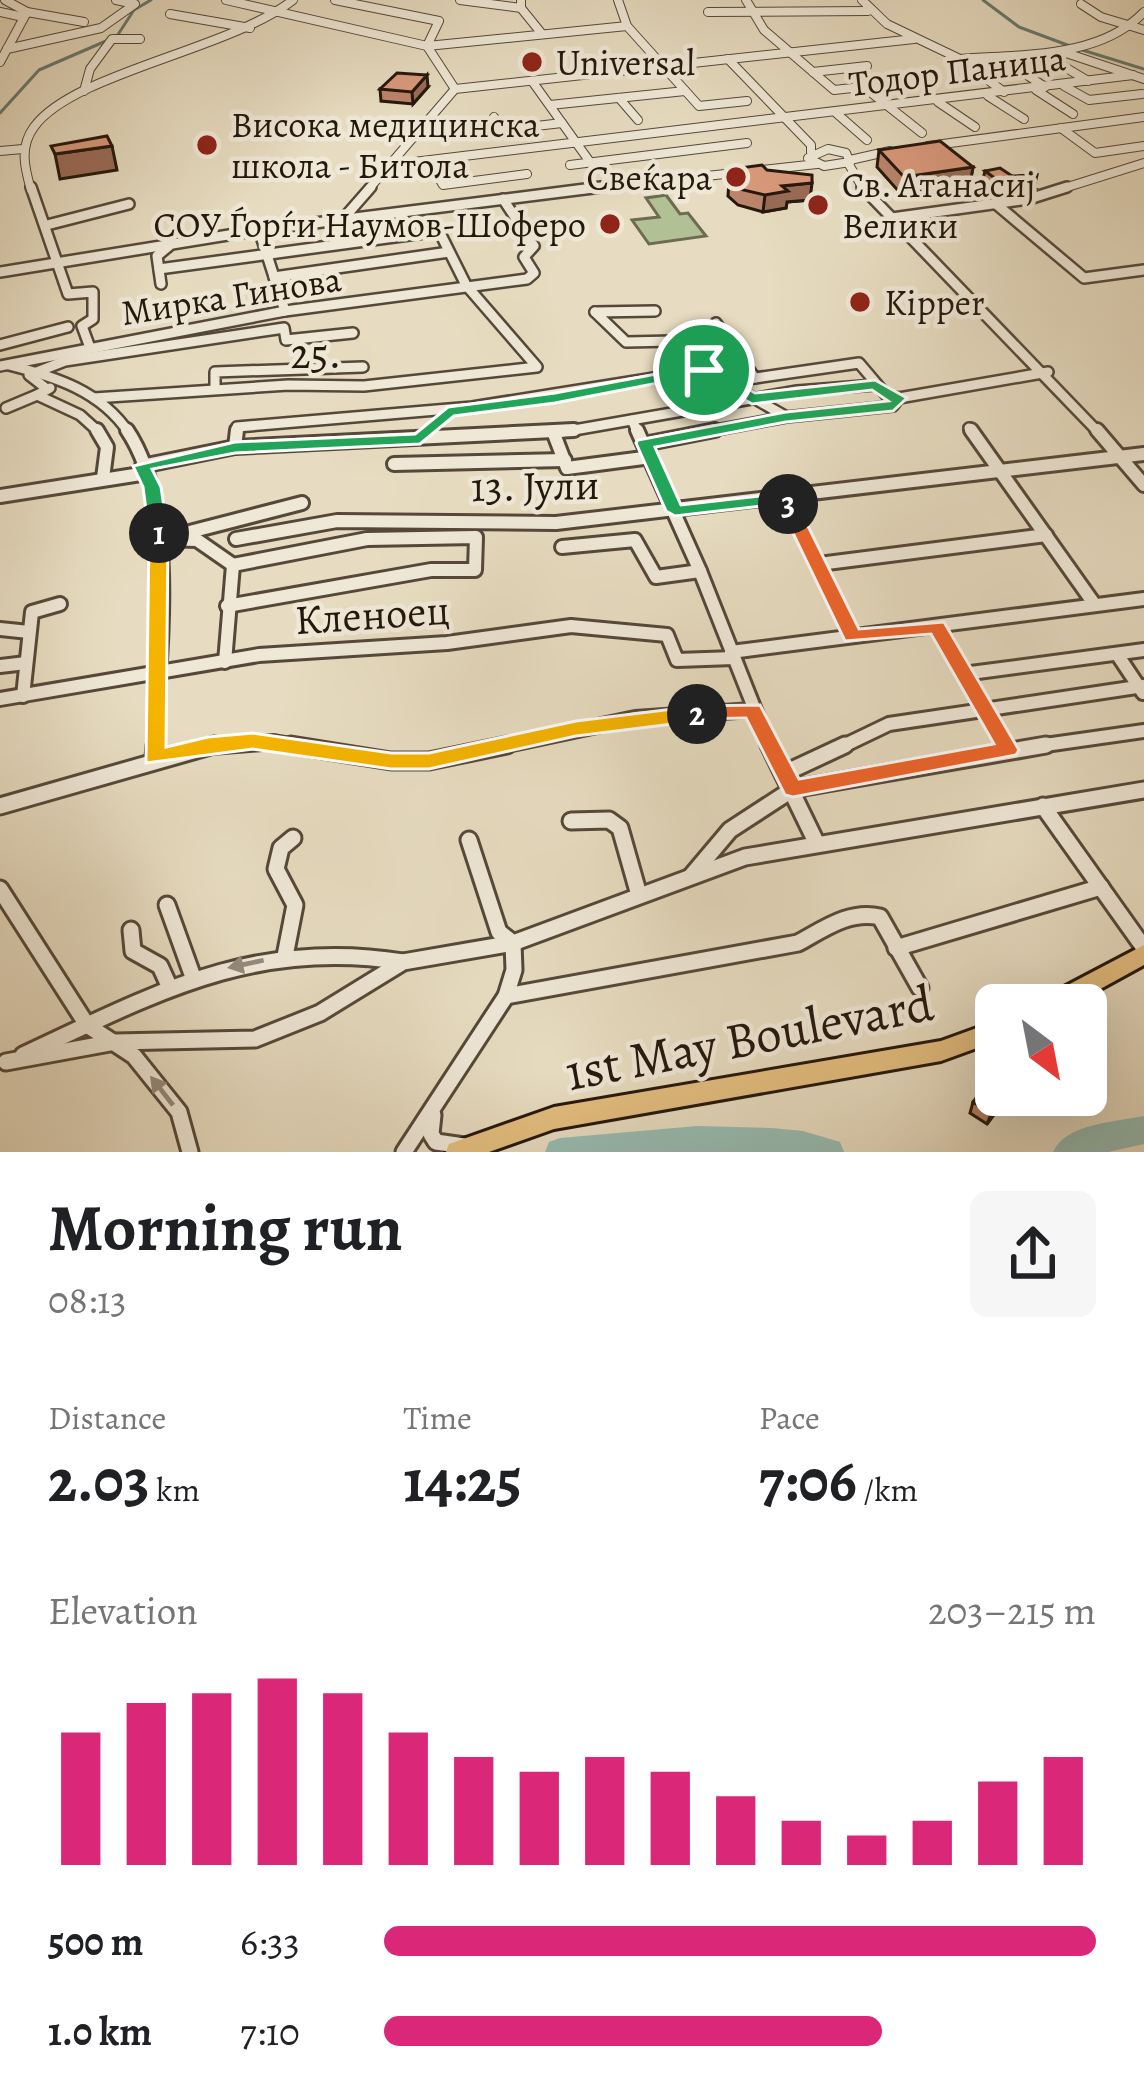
<!DOCTYPE html>
<meta charset="utf-8">
<style>
:root{--surface:#fff;--page:#f6f6f6;--text:#202124;--muted:#757577;--accent:#db2777}
body{margin:0;font-family:Alegreya,serif;background:var(--page);color:var(--text);height:100vh;display:flex;flex-direction:column;font-size:45px;white-space:nowrap}
*{box-sizing:border-box;margin:0}
p{font-size:39px;color:var(--muted)}
.icon{flex:none;width:66px;height:66px;fill:none;stroke:currentColor;stroke-width:2;stroke-linecap:round;stroke-linejoin:round}
.map{position:relative;height:1152px;overflow:hidden}
.drawer{display:flex;flex-direction:column;background:var(--surface);flex:1}
.drawer>*{flex:none}
.needle{width:78px;rotate:148deg}
.tools{position:absolute;left:975px;top:984px;display:grid;gap:24px}
.tools a{display:grid;place-items:center;width:132px;height:132px;border-radius:18px;background:var(--surface);box-shadow:0 12px 48px #0002;font-size:60px}
.pin{position:absolute;display:grid;place-items:center;width:102px;height:102px;color:#fff;margin:-51px;border:6px solid #fff;border-radius:50%;box-shadow:0 3px 12px #0007}
.km{position:absolute;width:60px;height:60px;margin:-30px;border-radius:50%;background:#222;color:#fff;font-size:33px;line-height:60px;text-align:center}
.round{display:grid;place-items:center;flex:none;width:126px;height:126px;border-radius:18px;background:var(--page)}
.summary{display:flex;align-items:center;justify-content:space-between;height:204px;padding:0 48px}
h1{font-size:66px;font-weight:600;line-height:90px}
.metrics{display:grid;grid-template-columns:repeat(3,1fr);gap:18px;height:204px;padding:12px 48px}
.metrics div{display:grid;align-content:center}
.metrics b{font-size:60px;font-weight:600}
.metrics small{font-size:33px;font-weight:400}
.metrics p{font-size:33px}
.chart{height:336px;padding:24px 48px}
.chart p{display:flex;justify-content:space-between}
.chart svg{width:100%;height:216px;margin-top:12px;stroke:var(--accent);stroke-width:6}
ul{padding:0 48px;list-style:none;font-size:39px}
li{display:grid;grid-template-columns:192px 144px 1fr;align-items:center;height:90px}
li i{height:30px;border-radius:15px;background:var(--accent)}
.map>svg:first-child{display:block}
.green{fill:#b2c195;stroke:#6b6c50;stroke-width:3}
.lines{fill:none;stroke-linecap:round;stroke-linejoin:round}
.stream{stroke:#697a70;stroke-width:3}
.river{fill:#97bcb3;fill-rule:evenodd}
.minor-far3-casing{stroke:#554839;stroke-width:10}
.minor-far2-casing{stroke:#554839;stroke-width:14}
.minor-far1-casing{stroke:#554839;stroke-width:18}
.minor-casing{stroke:#554839;stroke-width:21}
.major-casing{stroke:#24170c;stroke-width:6}
.minor-far3{stroke:#efe8d7;stroke-width:8}
.minor-far2{stroke:#efe8d7;stroke-width:9}
.minor-far1{stroke:#efe8d7;stroke-width:12}
.minor{stroke:#efe8d7;stroke-width:15}
.major{fill:#e4be80;fill-rule:evenodd}
.wall{fill:#bb846b;stroke:#24170c;stroke-width:3}
.shaded-wall{fill:#996b57;stroke:#24170c;stroke-width:3}
.building{fill:#da997c;stroke:#24170c;stroke-width:3}
.oneway{fill:#948a7c}
.split-1{fill:#22a559;stroke:#fff;stroke-width:3}
.split-2{fill:#f5b400;stroke:#fff;stroke-width:3}
.split-3{fill:#f0652b;stroke:#fff;stroke-width:3}
.split-4{fill:#22a559;stroke:#fff;stroke-width:3}
.poi-dot{fill:#8f2418;stroke:#efe8d7;stroke-width:4.5}
.labels{text-anchor:middle;stroke-width:9;stroke-linejoin:round;paint-order:stroke}
.far-poi-label{font-size:36px;fill:#24170c;stroke:#efe8d7;text-anchor:start}
.far-street-label{font-size:36px;fill:#24170c;stroke:#efe8d7}
.street-label{font-size:42px;fill:#24170c;stroke:#efe8d7}
.near-street-label{font-size:51px;fill:#24170c;stroke:#efe8d7}
</style>
<div class="map">
<svg width="1144" height="1152" viewBox="0 0 1144 1152">
<rect width="100%" height="100%" fill="#e7dcc1"/>
<filter id="stains"><feTurbulence type="fractalNoise" baseFrequency=".00167" numOctaves="4"/><feColorMatrix values="0 0 0 0 .2 0 0 0 0 .09 0 0 0 0 .02 0 0 0 .5 -.17"/></filter>
<radialGradient id="worn" r=".72"><stop offset=".6" stop-color="#630" stop-opacity="0"/><stop offset="1" stop-color="#630" stop-opacity=".3"/></radialGradient>
<!-- green -->
<polygon class="green" points="666,195 680,214 688,213 706,236 649,244 632,220 659,217 646,198"/>
<g class="lines">
<!-- stream -->
<g class="stream">
<polyline points="983,0 1019,27 1070,46"/>
<polyline points="117,36 134,10 151,0"/>
<polyline points="1079,49 1144,69"/>
<polyline points="0,113 39,70 106,41"/>
</g>
<!-- river -->
<g class="river">
<path d="M1144,1116v28l-36,8h-55c13,-29 63,-30 91,-36z"/>
<polygon points="697,1126 771,1128 803,1131 840,1142 844,1152 545,1152 549,1142 560,1138"/>
</g>
<!-- minor-far3 casing -->
<g class="minor-far3-casing">
<g id="minor-far3">
<polyline points="226,0 427,46 627,26"/>
<polyline points="335,0 439,21 427,46"/>
<polyline points="460,0 521,8"/>
<polyline points="618,0 627,26 699,106 747,101"/>
<polyline points="746,0 764,30 834,90 935,79"/>
<polyline points="862,0 887,24 960,59 1004,92"/>
<polyline points="521,1 521,8 542,34"/>
<polyline points="1081,4 1101,17 1144,30"/>
<polyline points="0,12 23,17"/>
<polyline points="27,12 84,22"/>
<polyline points="708,12 868,11"/>
<polyline points="170,14 250,28"/>
<polyline points="427,46 455,89"/>
<polyline points="7,49 101,28 135,4 116,0"/>
<polyline points="1060,51 1144,79"/>
<polyline points="728,59 811,145 811,152"/>
<path d="M960,59c61,-5 139,0 184,-47"/>
<polyline points="0,62 27,12 5,0"/>
<polyline points="1015,67 1058,63 1088,81"/>
<polyline points="976,71 1015,67 1045,87"/>
<polyline points="813,72 867,66"/>
<polyline points="532,81 590,162"/>
<polyline points="1064,86 1089,100 1142,94"/>
<polyline points="864,87 922,133"/>
<polyline points="455,89 914,39"/>
<polyline points="1036,90 1073,114"/>
<polyline points="84,91 90,69 112,39 140,39"/>
<polyline points="988,96 1024,119"/>
<polyline points="619,98 638,120"/>
<polyline points="938,102 975,127"/>
<polyline points="550,105 685,91"/>
<polyline points="835,112 867,140"/>
<polyline points="494,117 502,130 562,123"/>
<polyline points="1061,128 1095,153 1144,146"/>
<polyline points="928,146 1144,117"/>
<polygon points="828,149 846,153 850,162 824,166 808,158"/>
<polyline points="0,151 23,149"/>
<polyline points="850,160 890,151"/>
<polyline points="429,161 443,185 527,174"/>
<polyline points="848,163 864,190"/>
<polyline points="389,165 1133,75"/>
<polyline points="570,165 747,143"/>
<path d="M31,190c-6,-21 -12,-43 3,-63 39,-54 195,-77 259,-127"/>
<polyline points="368,190 455,89"/>
<polyline points="577,190 817,164"/>
<polyline points="1058,190 1144,163"/>
</g>
</g>
<!-- minor-far2 casing -->
<g class="minor-far2-casing">
<g id="minor-far2">
<polyline points="31,187 68,294 93,292 93,319 82,326 89,345"/>
<polyline points="862,187 1099,433"/>
<polyline points="996,204 1084,278 1144,270"/>
<polyline points="892,218 1029,199 1067,187"/>
<polyline points="343,219 371,187"/>
<polyline points="47,225 129,204"/>
<polyline points="259,230 285,311"/>
<polyline points="0,272 259,230 601,187"/>
<polyline points="274,277 449,252"/>
<polyline points="161,284 157,256 169,246"/>
<polyline points="595,312 626,342 673,341 704,370 785,416"/>
<polyline points="595,312 655,311"/>
<polyline points="716,323 755,378"/>
<polyline points="0,345 68,327"/>
<path d="M9,365c47,12 92,26 120,68"/>
<polyline points="0,366 285,311 527,279 534,273 524,257 534,246 503,199"/>
<polyline points="727,382 859,363 887,396 899,398 1048,372"/>
<polyline points="50,388 37,395 80,415 100,433"/>
<polyline points="47,389 29,375 65,361 284,328 286,340 353,333"/>
<polyline points="215,389 215,372 363,367"/>
<polyline points="94,398 288,385 364,386 537,367 466,285 439,231 159,269"/>
<polyline points="6,408 37,395"/>
<polyline points="632,420 638,433"/>
<polyline points="969,428 973,433"/>
<polyline points="236,433 237,427 472,407 704,370"/>
<polyline points="557,433 797,391 875,385"/>
<polyline points="700,433 786,417 893,406 899,398"/>
</g>
</g>
<!-- minor-far1 casing -->
<g class="minor-far1-casing">
<g id="minor-far1">
<polyline points="97,430 107,447 103,478"/>
<path d="M127,430c53,79 32,227 27,318"/>
<polyline points="637,430 700,571 770,748"/>
<polyline points="971,430 1095,605"/>
<polyline points="1097,430 1144,485"/>
<polyline points="554,434 567,468 651,457"/>
<polyline points="644,444 715,430"/>
<polyline points="235,447 237,430"/>
<polyline points="394,464 565,460"/>
<polyline points="142,466 235,447 574,430"/>
<polyline points="0,496 147,473"/>
<polyline points="785,498 852,636"/>
<polyline points="178,535 302,503"/>
<polyline points="160,539 197,540 233,565 225,662"/>
<polyline points="236,539 337,521 556,523 1144,454"/>
<polyline points="562,547 635,540 656,577 700,571"/>
<polyline points="819,564 1046,535"/>
<polyline points="227,606 431,570 475,570 476,537 367,539 233,565"/>
<polyline points="936,626 1007,748"/>
<polyline points="0,629 29,632"/>
<polyline points="731,652 1144,599"/>
<polyline points="1117,654 1143,693"/>
<polyline points="0,666 26,663"/>
<polyline points="963,674 1144,650"/>
<polyline points="23,696 32,612 60,604"/>
<polyline points="0,699 259,655 447,643 571,626 667,635 677,660 734,658"/>
<polyline points="199,748 274,742 309,748"/>
<polyline points="493,748 635,718 752,710"/>
<polyline points="839,748 889,724 1144,686"/>
<polyline points="1024,748 1144,731"/>
</g>
</g>
<!-- minor casing -->
<g class="minor-casing">
<g id="minor">
<polyline points="291,745 391,761 429,761 507,745"/>
<polyline points="769,745 817,844"/>
<polyline points="1005,745 1008,750"/>
<polyline points="154,757 155,745"/>
<polyline points="785,773 845,745"/>
<polyline points="0,806 214,745"/>
<polyline points="1043,806 1144,948"/>
<polyline points="571,821 609,820 620,828 639,895"/>
<polyline points="692,875 730,830 793,789 1046,745"/>
<polyline points="0,889 87,1025 134,1056 179,1112 190,1152"/>
<polyline points="167,905 193,977"/>
<polyline points="131,930 133,951 160,966 170,988"/>
<polyline points="896,948 1101,887"/>
<polyline points="285,956 295,905 276,869 281,848 293,838"/>
<path d="M506,996l292,-53c26,-14 51,-33 82,-26l40,71"/>
<path d="M23,1055c131,-61 231,-117 380,-93"/>
<polyline points="6,1062 115,1042 255,1039 320,1013 403,962 513,943 745,857 1144,790"/>
<polyline points="433,1115 431,1134 436,1142 464,1146"/>
<polyline points="404,1152 506,996 514,970 513,943 499,932 469,840"/>
</g>
</g>
<!-- major casing -->
<g class="major-casing">
<g id="major">
<polygon points="1144,945 1144,965 1071,1005 1040,1005 1043,998"/>
<polygon points="996,1021 996,1041 941,1061 554,1129 489,1152 446,1152 449,1144 554,1107 941,1041"/>
</g>
</g>
<!-- minor-far3 -->
<use href="#minor-far3" class="minor-far3"/>
<!-- minor-far2 -->
<use href="#minor-far2" class="minor-far2"/>
<!-- minor-far1 -->
<use href="#minor-far1" class="minor-far1"/>
<!-- minor -->
<use href="#minor" class="minor"/>
<!-- major -->
<use href="#major" class="major"/>
</g>
<!-- wall -->
<g class="wall">
<polygon points="428,87 413,104 381,101 380,89"/>
<polygon points="879,150 973,167 970,184 901,194 877,167"/>
<polygon points="732,169 810,200 787,202 786,208 763,212 738,205 728,196 729,180 732,179"/>
<polygon points="985,171 1012,176 1034,188 997,194 982,183"/>
<polygon points="973,1102 998,1109 987,1124 970,1113"/>
</g>
<!-- shaded-wall -->
<g class="shaded-wall">
<polygon points="427,75 428,87 413,104 412,92"/>
<polygon points="112,146 117,170 60,179 55,154"/>
<polygon points="973,167 970,184 901,194 904,177"/>
<polygon points="1037,175 1034,188 997,194 1000,182"/>
<polygon points="812,183 810,200 787,202 786,208 763,212 765,195 782,186"/>
<polygon points="1001,1099 998,1109 987,1124 991,1114"/>
</g>
<!-- building -->
<g class="building">
<polygon points="397,73 427,75 412,92 380,89"/>
<polygon points="107,136 112,146 55,154 51,146"/>
<polygon points="940,141 973,167 904,177 879,150"/>
<polygon points="762,165 767,170 812,175 812,183 782,186 788,191 765,195 739,189 729,180 740,178 732,169"/>
<polygon points="1000,168 1012,176 1037,175 1000,182 985,171"/>
<polygon points="984,1087 1001,1099 991,1114 973,1102"/>
</g>
<!-- one-way arrows -->
<defs><path id="oneway-solid" d="M-6-.8H1V-3.2L6.5 0L1 3.2V.8H-6Z" transform="scale(3)"/></defs>
<g class="oneway">
<use href="#oneway-solid" transform="translate(246 964) rotate(168)"/>
<use href="#oneway-solid" transform="translate(162 1091) rotate(-128)"/>
</g>
<!-- split-1 -->
<polygon class="split-1" points="704,365 712,370 710,373 555,403 454,416 420,444 235,453 152,469 161,487 168,533 159,539 149,533 143,487 133,466 235,442 415,434 448,407 555,393"/>
<!-- split-2 -->
<polygon class="split-2" points="159,528 168,533 166,747 208,737 253,733 391,753 429,753 576,721 697,706 707,714 697,721 576,736 429,769 391,769 253,749 146,763 149,533"/>
<!-- split-3 -->
<polygon class="split-3" points="788,498 797,504 859,629 944,622 1019,750 1016,755 793,797 785,795 746,718 689,719 689,708 697,706 760,705 799,779 994,744 931,634 845,641 779,504"/>
<!-- split-4 -->
<polygon class="split-4" points="698,366 710,366 755,393 875,380 907,398 893,411 786,422 655,447 681,505 785,493 797,504 788,509 779,504 675,516 666,511 636,443 638,440 786,412 888,401 872,390 752,404 698,373"/>
<!-- markers -->
<g class="poi-dot">
<circle cx="532" cy="62" r="12"/>
<circle cx="207" cy="145" r="12"/>
<circle cx="736" cy="177" r="12"/>
<circle cx="818" cy="205" r="12"/>
<circle cx="610" cy="224" r="12"/>
<circle cx="860" cy="302" r="12"/>
</g>
<g class="labels">
<!-- far-poi labels -->
<g class="far-poi-label">
<text x="556" y="75">Universal</text>
<text x="231" y="137">Висока медицинска<tspan x="231" dy="41">школа - Битола</tspan></text>
<text x="712" y="190" text-anchor="end">Свеќара</text>
<text x="842" y="197">Св. Атанасиј<tspan x="842" dy="41">Велики</tspan></text>
<text x="586" y="237" text-anchor="end">СОУ Ѓорѓи Наумов-Шоферо</text>
<text x="884" y="315">Kipper</text>
</g>
<!-- far-street labels -->
<g class="far-street-label">
<text transform="translate(957 70) rotate(-7)" y="13">Тодор Паница</text>
<text transform="translate(231 295) rotate(-9)" y="13">Мирка Гинова</text>
</g>
<!-- street labels -->
<g class="street-label">
<text x="316" y="368">25.</text>
<text transform="translate(535 485) rotate(-1)" y="15">13. Јули</text>
<text transform="translate(372 614) rotate(-4)" y="15">Кленоец</text>
</g>
<!-- near-street labels -->
<g class="near-street-label">
<text transform="translate(749 1037) rotate(-11)" y="18">1st May Boulevard</text>
</g>
</g>
<rect width="100%" height="100%" filter="url(#stains)"/>
<rect width="100%" height="100%" fill="url(#worn)"/>
</svg>
<div class="tools">
<a><svg class="needle" viewBox="-14 -14 28 28"><path d="M0-13l5 13h-10z" fill="#e53935"/><path d="M0 13l5-13h-10z" fill="#757577"/></svg></a>
</div>
<div class="pin" style="left:704px;top:370px;background:#1e9e55"><svg class="icon" aria-label="arrive" viewBox="0 0 24 24"><path d="M6 21V4h12l-3 4 3 4H6"/></svg></div>
<b class="km" style="left:159px;top:533px">1</b>
<b class="km" style="left:697px;top:714px">2</b>
<b class="km" style="left:788px;top:504px">3</b>
</div>
<section class="drawer">
<div class="summary"><div><h1>Morning run</h1><p>08:13</p></div><a class="round"><svg class="icon" aria-label="share" viewBox="0 0 24 24"><path d="M12 15V3M7 8l5-5 5 5M5 13v7h14v-7"/></svg></a></div>
<div class="metrics">
<div><p>Distance</p><b>2.03<small> km</small></b></div>
<div><p>Time</p><b>14:25</b></div>
<div><p>Pace</p><b>7:06<small> /km</small></b></div>
</div>
<div class="chart"><p><span>Elevation</span>203–215 m</p>
<svg viewBox="0 0 160 44" preserveAspectRatio="none"><path d="M5 44V17M15 44V11M25 44V9M35 44V6M45 44V9M55 44V17M65 44V22M75 44V25M85 44V22M95 44V25M105 44V30M115 44V35M125 44V38M135 44V35M145 44V27M155 44V22"/></svg>
</div>
<ul>
<li><b>500 m</b>6:33<i style="width:100%"></i></li>
<li><b>1.0 km</b>7:10<i style="width:70%"></i></li>
</ul>
</section>
